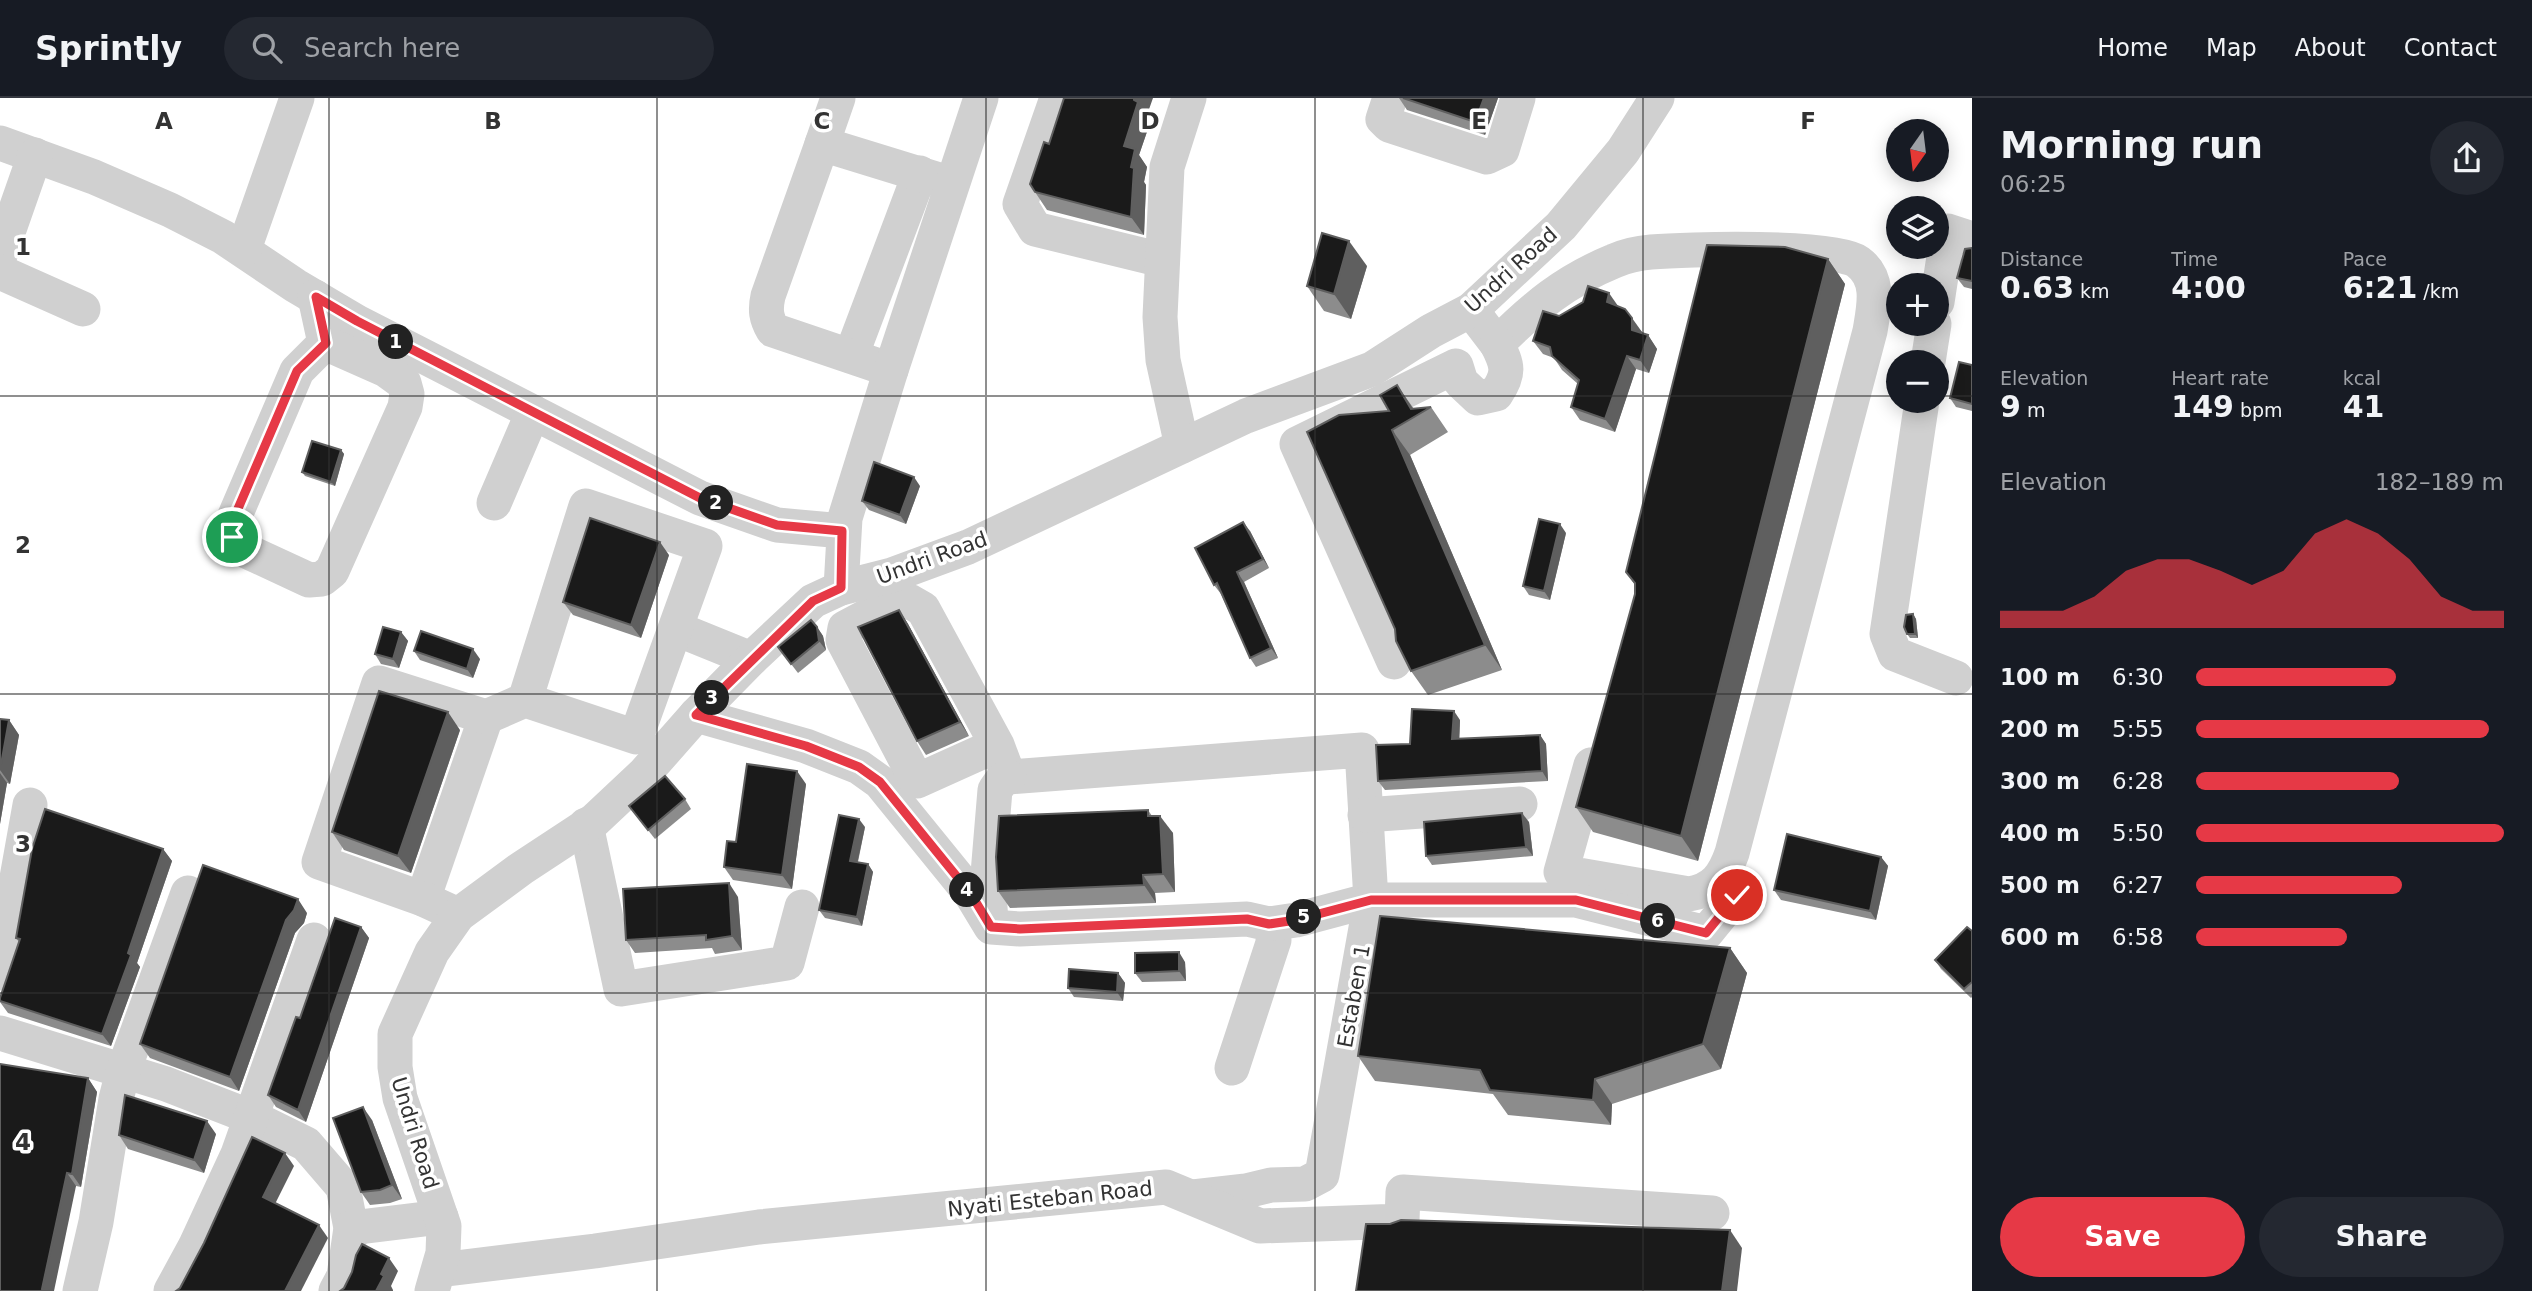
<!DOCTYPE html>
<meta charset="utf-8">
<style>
:root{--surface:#171b24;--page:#242831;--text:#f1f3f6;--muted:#9ea1a6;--line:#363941;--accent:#e63946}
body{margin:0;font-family:"DejaVu Sans",sans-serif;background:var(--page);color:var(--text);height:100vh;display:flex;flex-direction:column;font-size:26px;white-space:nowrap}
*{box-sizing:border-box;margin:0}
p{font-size:23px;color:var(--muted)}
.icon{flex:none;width:38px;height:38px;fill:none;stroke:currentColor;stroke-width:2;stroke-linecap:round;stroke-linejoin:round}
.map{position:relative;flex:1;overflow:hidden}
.side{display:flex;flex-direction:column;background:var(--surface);width:560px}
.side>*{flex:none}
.needle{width:46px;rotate:194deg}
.controls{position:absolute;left:1886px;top:21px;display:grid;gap:14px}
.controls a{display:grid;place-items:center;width:63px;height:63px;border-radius:50%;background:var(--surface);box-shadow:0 4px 18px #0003;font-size:35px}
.pin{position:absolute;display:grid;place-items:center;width:60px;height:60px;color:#fff;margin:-30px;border:4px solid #fff;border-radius:50%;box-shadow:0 2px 7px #0007}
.km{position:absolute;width:35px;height:35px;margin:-18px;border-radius:50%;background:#222;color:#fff;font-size:19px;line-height:35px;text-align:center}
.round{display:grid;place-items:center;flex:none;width:74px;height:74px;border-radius:37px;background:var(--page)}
.head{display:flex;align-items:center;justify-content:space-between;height:119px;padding:0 28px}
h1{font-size:38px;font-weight:700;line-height:52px}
.metrics{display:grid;grid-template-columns:repeat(3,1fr);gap:10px;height:119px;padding:7px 28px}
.metrics div{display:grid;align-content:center}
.metrics b{font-size:30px;font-weight:700}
.metrics small{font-size:19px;font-weight:400}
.metrics p{font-size:19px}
.chart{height:196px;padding:14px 28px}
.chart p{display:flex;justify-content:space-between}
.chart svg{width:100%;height:126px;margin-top:7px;fill:var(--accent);opacity:.7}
.action{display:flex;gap:14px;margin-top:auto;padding:14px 28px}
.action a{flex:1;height:80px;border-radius:42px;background:var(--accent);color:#fff;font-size:28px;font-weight:700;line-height:80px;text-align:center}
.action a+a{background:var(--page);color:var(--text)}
ul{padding:0 28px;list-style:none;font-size:23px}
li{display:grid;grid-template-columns:112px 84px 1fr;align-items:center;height:52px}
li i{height:18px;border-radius:9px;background:var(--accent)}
header{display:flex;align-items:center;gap:42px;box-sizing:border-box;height:98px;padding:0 35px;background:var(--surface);border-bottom:2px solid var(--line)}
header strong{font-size:33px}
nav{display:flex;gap:38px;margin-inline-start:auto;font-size:24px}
.search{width:490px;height:63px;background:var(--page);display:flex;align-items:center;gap:18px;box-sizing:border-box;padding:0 24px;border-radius:38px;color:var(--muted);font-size:26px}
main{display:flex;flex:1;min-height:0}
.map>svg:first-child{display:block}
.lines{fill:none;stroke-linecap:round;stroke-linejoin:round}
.minor{stroke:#d0d0d0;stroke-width:35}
.wall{fill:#8c8c8c}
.shaded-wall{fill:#5f5f5f}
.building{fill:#1a1a1a;stroke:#5f5f5f;stroke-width:2}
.route-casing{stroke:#fff;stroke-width:14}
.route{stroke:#e63946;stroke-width:9}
.grid{fill:none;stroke:#333;stroke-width:2;stroke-opacity:0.55}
.labels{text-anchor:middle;stroke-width:7;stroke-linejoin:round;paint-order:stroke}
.street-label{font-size:21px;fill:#333;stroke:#fff}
.grid-label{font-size:23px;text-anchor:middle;font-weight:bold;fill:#333;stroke:#fff;stroke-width:7;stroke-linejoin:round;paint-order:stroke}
</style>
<header>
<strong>Sprintly</strong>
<div class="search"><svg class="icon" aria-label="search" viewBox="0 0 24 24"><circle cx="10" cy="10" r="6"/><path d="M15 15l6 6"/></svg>Search here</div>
<nav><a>Home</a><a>Map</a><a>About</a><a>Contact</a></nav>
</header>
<main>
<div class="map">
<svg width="1972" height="1193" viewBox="0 0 1972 1193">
<rect width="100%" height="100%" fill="#fff"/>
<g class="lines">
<!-- minor -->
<g class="minor">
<polyline points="1057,0 1020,106 1035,131 1162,162"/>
<polyline points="1390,0 1383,21 1389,27 1487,59 1502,52 1518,0"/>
<polyline points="0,45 94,79 170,112 223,139 296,188 357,224 700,400 777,427 843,433"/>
<polyline points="822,46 838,0"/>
<polyline points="244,151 297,0"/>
<polyline points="0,157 35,57"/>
<polyline points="0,174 83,211"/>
<polyline points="315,199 325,245 386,272 404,285 407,296 405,309 332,473 322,481 309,482 240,450 232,439 234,420 297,273 325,245"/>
<polyline points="1937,204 1948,133 1972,141"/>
<path d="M1471,212l26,34c37,-37 68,-63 117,-83 11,-5 25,-8 37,-9 33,-3 185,-7 207,10 23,17 16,45 12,69l-138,522c-8,23 -18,37 -43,41l-128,-22 30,-107"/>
<polyline points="851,258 920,75"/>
<polyline points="1928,264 1934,226"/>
<path d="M891,272l-118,-40c-7,-12 -8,-20 -5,-34l54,-152 130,40"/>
<polyline points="1922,303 1887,536 1895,556 1956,580"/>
<polyline points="1182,348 1163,262 1160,219 1167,69 1189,0"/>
<polyline points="494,405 533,314"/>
<polyline points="841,490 845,420 891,272 981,0"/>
<polyline points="677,531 751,561"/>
<path d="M1394,564l-97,-218 159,-78 5,16 17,16 18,-4c14,-21 12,-28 1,-50"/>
<polyline points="696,617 806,648 859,669 880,684 971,796 991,829 1020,831 1247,821 1269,826 1274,842 1232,970"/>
<polyline points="997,647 917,683 843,542 845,530 892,505 909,503 923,511 997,647 1009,679 1362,652 1371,802 1296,822 1269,826"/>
<polyline points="1365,717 1520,706"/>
<polyline points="586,727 621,891 787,865 802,809"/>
<polyline points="423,801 486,619"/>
<polyline points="458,817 423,801 319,764 379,585 486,619 525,602 636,639 705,448 586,408 525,602"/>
<polyline points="991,825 988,776 995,692 1002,682 1009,679"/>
<polyline points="0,875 30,707"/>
<polyline points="0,935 166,986 251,1019 306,1046 343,1089 351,1130 344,1178 336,1193"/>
<polyline points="1193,1099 1246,1093 1271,1087 1305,1086 1322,1077 1371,802 1576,802 1706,835 1737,797"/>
<polyline points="351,1130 441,1119"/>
<polyline points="439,1172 595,1153 759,1129 1166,1089 1260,1128 1402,1123 1403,1094 1712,1115"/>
<polyline points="80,1193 96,1124 116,1001 123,974 188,795"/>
<polyline points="171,1193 195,1149 238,1056 314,842"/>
<polyline points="432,1193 443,1155 444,1128 400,1000 395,969 395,936 432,854 458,817 522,770 595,722 644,676 696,617 751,561 813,503 841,490 892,477 968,449 1246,318 1372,271 1431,233 1471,212 1561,128 1623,53 1657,0"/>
</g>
</g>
<!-- wall -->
<g class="wall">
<polygon points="1399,0 1498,0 1485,37 1407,12"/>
<polygon points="1147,17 1151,22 1139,57 1147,69 1144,84 1146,87 1144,137 1047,112 1035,94 1049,46"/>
<polygon points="1972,150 1972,191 1964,189 1957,180 1970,151"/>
<polygon points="1828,161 1845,186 1698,763 1593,734 1576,709 1635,496 1635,487 1626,474"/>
<polygon points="1367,168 1351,221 1324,213 1307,188"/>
<polygon points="1618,208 1642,234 1642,235 1648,237 1657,251 1649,275 1636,271 1615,334 1580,322 1571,309 1578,286 1562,272 1554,260 1543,256 1533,243 1559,218"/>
<polygon points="1972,267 1972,313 1956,309 1950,300"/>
<polygon points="1397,287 1414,311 1431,309 1448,334 1410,357 1502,572 1428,597 1411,573 1389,313"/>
<polygon points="341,352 344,356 335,388 305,378 302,374"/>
<polygon points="920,388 906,426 869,412 862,403"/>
<polygon points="1250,433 1269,470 1244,484 1278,560 1256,569 1250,560 1221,496 1214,487"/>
<polygon points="1566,435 1550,502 1529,497 1523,488"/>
<polygon points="669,457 641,540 573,517 563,504"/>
<polygon points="899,512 908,526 969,638 926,657 917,643"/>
<polygon points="1913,516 1916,521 1918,540 1910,540 1907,536"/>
<polygon points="817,529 823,538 826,552 798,575 778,549"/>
<polygon points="401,534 408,543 399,570 381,566 375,556"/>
<polygon points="414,553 480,561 473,580 420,562"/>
<polygon points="0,621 9,622 19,637 10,686 7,685 0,726"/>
<polygon points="1460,622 1459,641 1540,637 1546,646 1548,683 1385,692 1378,683 1410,646"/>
<polygon points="460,632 411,775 344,752 332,734"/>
<polygon points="806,686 792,791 733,782 724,769 736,744"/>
<polygon points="685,701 691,711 655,741 629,708"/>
<polygon points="1148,712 1152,718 1173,735 1175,794 1155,795 1156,805 1010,810 998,793"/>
<polygon points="1529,724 1533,758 1432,767 1426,758"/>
<polygon points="865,729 858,764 868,766 873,774 862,828 825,820 819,812"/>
<polygon points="163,751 172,763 137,865 140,869 111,948 8,915 0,904 0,900 19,844 16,840"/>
<polygon points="1881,759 1888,768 1876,822 1781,802 1774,792"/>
<polygon points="738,799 742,852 715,856 712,850 635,855 626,842"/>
<polygon points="307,815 304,825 295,835 239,993 150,960 140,946"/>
<polygon points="361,829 369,840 306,1024 276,1009 268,997 300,920"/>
<polygon points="1972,833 1972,899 1971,900 1941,871 1935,862"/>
<polygon points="1730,850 1747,875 1721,971 1612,1006 1611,1027 1508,1017 1493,996 1375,983 1358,958"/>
<polygon points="1185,864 1186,883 1142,884 1135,875"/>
<polygon points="1118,875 1125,885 1123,903 1074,899 1068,890"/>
<polygon points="88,980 97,994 81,1089 76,1088 0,1193"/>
<polygon points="372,1022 402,1101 390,1105 370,1107 361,1094"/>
<polygon points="216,1036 204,1075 128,1051 119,1037"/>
</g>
<!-- shaded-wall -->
<g class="shaded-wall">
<polygon points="1134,0 1153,0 1147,17 1151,22 1139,57 1147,69 1144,84 1146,87 1144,137 1131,119 1131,69 1124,48"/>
<polygon points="1484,0 1498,0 1485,37 1475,24"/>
<polygon points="1349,143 1367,168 1351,221 1334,196"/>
<polygon points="1828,161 1845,186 1698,763 1681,738"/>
<polygon points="1609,195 1618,208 1607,204"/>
<polygon points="1632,220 1642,234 1641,245 1632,232"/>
<polygon points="1648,237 1657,251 1649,275 1640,262"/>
<polygon points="1627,258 1636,271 1615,334 1605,321"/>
<polygon points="1397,287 1414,312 1411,311"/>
<polygon points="1392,332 1410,357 1502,572 1485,547"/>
<polygon points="341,352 344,356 335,388 331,384"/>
<polygon points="914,379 920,388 906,426 900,417"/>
<polygon points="1243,424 1250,433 1269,470 1263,461"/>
<polygon points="1560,426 1566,435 1550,502 1544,493"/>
<polygon points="660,444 669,457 641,540 631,527"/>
<polygon points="1237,474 1244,484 1278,560 1271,550"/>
<polygon points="899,512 908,526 969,638 960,624"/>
<polygon points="1913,516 1916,521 1918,540 1915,536"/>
<polygon points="817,529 823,538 826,552 819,543"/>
<polygon points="401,534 408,543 399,570 393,561"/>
<polygon points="473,551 480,561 473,580 467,571"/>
<polygon points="1454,613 1460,622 1459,650 1452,641"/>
<polygon points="448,614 460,632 411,775 398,758"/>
<polygon points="9,622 19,637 10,686 0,672"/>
<polygon points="1540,637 1546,646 1548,683 1542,673"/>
<polygon points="797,673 806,686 792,791 782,777"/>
<polygon points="0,675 7,685 0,726"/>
<polygon points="1522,715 1529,724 1533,758 1526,749"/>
<polygon points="1160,718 1173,735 1175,794 1163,776"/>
<polygon points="859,721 865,729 856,771 850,763"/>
<polygon points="163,751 172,763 137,865 140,869 111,948 102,936 128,855"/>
<polygon points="1881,759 1888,768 1876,822 1870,813"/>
<polygon points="868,766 873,774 862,828 857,819"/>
<polygon points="1143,777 1155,795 1156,805 1144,787"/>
<polygon points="729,785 738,799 742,852 732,838"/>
<polygon points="298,801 307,815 304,825 295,835 239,993 230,979 286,822"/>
<polygon points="361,829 369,840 306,1024 298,1012"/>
<polygon points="1730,850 1747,875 1721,971 1703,946"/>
<polygon points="1179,854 1185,864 1186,883 1179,873"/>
<polygon points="1118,875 1125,885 1123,903 1117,894"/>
<polygon points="88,980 97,994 81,1089 72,1076"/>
<polygon points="1595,981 1612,1006 1611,1027 1593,1002"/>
<polygon points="363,1009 372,1022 402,1101 392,1087"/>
<polygon points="207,1023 216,1036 204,1075 194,1062"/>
<polygon points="285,1055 294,1068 272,1112 263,1099"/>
<polygon points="67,1075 76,1088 54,1193 44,1193 42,1191"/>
<polygon points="319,1127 328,1140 301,1193 285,1193"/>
<polygon points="1730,1132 1742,1150 1737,1193 1722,1193"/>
<polygon points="389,1160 398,1173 391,1188 393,1192 393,1193 376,1193 381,1176"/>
</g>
<!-- building -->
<g class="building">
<polygon points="1064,0 1134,0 1134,2 1138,4 1124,48 1135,51 1131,69 1134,70 1131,119 1035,94 1030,86 1044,44 1049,46"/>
<polygon points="1403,0 1484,0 1475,24"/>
<polygon points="1322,135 1349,143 1334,196 1307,188"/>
<polygon points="1707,147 1785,149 1828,161 1681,738 1576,709 1635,496 1635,485 1626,474"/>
<polygon points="1972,150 1972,183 1957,180 1965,151"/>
<polygon points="1588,188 1609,195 1607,204 1625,211 1632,220 1632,232 1648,237 1640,262 1627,258 1605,321 1571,309 1579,282 1552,258 1550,249 1533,243 1543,213 1559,218 1583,204"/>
<polygon points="1959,264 1972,267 1972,306 1950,300"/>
<polygon points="1397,287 1411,311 1431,309 1392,332 1485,547 1411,573 1396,543 1395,531 1307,334 1339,317 1389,313 1380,297"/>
<polygon points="312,343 341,352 331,384 302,374"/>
<polygon points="874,364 914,379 900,417 862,403"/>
<polygon points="590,420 660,444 631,527 563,504"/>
<polygon points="1539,421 1560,426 1544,493 1523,488"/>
<polygon points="1243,424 1263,461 1237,474 1271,550 1250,560 1217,485 1214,487 1195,450"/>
<polygon points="899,512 960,624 917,643 858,529"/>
<polygon points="1913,516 1915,536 1907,536 1904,529 1906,517"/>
<polygon points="811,522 817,529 819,543 791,566 778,549"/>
<polygon points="383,529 401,534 393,561 375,556"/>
<polygon points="421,533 473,551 467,571 414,553"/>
<polygon points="379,593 448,614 398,758 332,734"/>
<polygon points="1412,611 1454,613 1452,641 1540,637 1542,673 1378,683 1376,647 1410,646"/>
<polygon points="0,621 9,622 0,672"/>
<polygon points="747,666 797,673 782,777 724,769 727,743 736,744"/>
<polygon points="665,678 685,701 648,732 629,708"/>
<polygon points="45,711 163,751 128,855 131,857 102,936 0,903 0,900 20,841 16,840 32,751"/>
<polygon points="1148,712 1148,718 1160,718 1163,776 1143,777 1144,787 998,793 996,759 999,718"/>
<polygon points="1522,715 1526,749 1426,758 1424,724"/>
<polygon points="839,717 859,721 850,763 868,766 857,819 819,812"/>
<polygon points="1787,736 1881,759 1870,813 1774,792"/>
<polygon points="203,767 298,801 294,812 286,822 230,979 140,946"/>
<polygon points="729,785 732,838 706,842 706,837 626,842 623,791"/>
<polygon points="1380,818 1730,850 1703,946 1595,981 1593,1002 1490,992 1480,972 1358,958"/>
<polygon points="335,820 361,829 298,1012 268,997 296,919 300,920"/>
<polygon points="1967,829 1972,833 1972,884 1964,891 1935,862"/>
<polygon points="1179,854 1179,873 1135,875 1135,855"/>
<polygon points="1069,871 1118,875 1117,894 1068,890"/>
<polygon points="0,966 88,980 72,1076 67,1075 42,1191 51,1193 0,1193"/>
<polygon points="125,997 207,1023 194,1062 119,1037"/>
<polygon points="363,1009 392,1087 380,1092 361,1094 333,1020"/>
<polygon points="252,1039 285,1055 263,1099 319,1127 285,1193 176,1193 180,1190 204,1145"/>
<polygon points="1401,1122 1730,1132 1722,1193 1356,1193 1366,1126 1390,1126"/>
<polygon points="362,1146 389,1160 381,1176 384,1178 376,1193 340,1193 344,1190 352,1174 356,1157"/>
</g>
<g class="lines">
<!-- route casing -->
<g class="route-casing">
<polyline id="route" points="232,439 234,420 297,273 326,245 316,199 357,223 700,400 777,427 842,433 841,490 813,503 696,617 806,648 859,669 880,684 971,796 991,829 1020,831 1247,821 1269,826 1296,822 1371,802 1576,802 1706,835 1737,797"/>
</g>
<!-- route -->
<use href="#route" class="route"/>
</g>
<!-- grid -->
<path class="grid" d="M329,0v1193M657,0v1193M986,0v1193M1315,0v1193M1643,0v1193M0,298h1899M1937,298h35M0,596h1972M0,895h1972"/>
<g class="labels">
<!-- street labels -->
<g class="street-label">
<text transform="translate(1511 172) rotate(-42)" y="7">Undri Road</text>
<text transform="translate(932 460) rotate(-20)" y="7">Undri Road</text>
<text transform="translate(1354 898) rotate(-80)" y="7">Estaben 1</text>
<text transform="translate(415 1035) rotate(73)" y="7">Undri Road</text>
<text transform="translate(1050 1101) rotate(-6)" y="7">Nyati Esteban Road</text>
</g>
</g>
<g class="grid-label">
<text x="164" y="31">A</text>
<text x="493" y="31">B</text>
<text x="822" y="31">C</text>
<text x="1150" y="31">D</text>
<text x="1479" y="31">E</text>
<text x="1808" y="31">F</text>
<text x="23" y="157">1</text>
<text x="23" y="455">2</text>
<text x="23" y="754">3</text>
<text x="23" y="1052">4</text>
</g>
</svg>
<div class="controls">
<a><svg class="needle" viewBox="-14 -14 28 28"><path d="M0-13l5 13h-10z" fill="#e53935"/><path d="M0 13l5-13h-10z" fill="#9ea1a6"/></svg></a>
<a><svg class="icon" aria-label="layers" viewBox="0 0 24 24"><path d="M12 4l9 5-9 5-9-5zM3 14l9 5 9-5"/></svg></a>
<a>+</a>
<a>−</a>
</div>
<div class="pin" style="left:232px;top:439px;background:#1e9e55"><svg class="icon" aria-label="arrive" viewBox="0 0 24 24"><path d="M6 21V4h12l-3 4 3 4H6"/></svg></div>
<div class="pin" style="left:1737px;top:797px;background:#d93025"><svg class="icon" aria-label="check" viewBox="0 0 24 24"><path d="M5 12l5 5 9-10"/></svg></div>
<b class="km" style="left:396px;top:244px">1</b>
<b class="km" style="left:716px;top:405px">2</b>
<b class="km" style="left:712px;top:600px">3</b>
<b class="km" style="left:967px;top:792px">4</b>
<b class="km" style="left:1304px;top:819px">5</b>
<b class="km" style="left:1658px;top:823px">6</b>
</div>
<section class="side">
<div class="head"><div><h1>Morning run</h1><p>06:25</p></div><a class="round"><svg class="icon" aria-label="share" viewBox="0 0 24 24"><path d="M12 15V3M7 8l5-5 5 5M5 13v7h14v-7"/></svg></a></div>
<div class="metrics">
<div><p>Distance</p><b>0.63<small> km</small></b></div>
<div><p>Time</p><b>4:00</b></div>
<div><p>Pace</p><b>6:21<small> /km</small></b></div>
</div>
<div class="metrics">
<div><p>Elevation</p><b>9<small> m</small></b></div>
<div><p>Heart rate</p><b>149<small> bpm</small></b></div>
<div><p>kcal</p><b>41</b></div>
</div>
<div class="chart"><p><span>Elevation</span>182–189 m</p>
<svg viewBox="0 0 160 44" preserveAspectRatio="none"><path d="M0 44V38L10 38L20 38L30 33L40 24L50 20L60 20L70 24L80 29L90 24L100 11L110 6L120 11L130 20L140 33L150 38L160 38V44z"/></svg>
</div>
<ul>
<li><b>100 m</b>6:30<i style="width:65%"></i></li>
<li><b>200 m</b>5:55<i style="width:95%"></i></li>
<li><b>300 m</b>6:28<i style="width:66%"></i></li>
<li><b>400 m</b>5:50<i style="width:100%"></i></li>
<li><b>500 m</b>6:27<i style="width:67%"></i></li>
<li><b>600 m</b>6:58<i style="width:49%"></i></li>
</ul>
<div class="action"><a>Save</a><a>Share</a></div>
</section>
</main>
